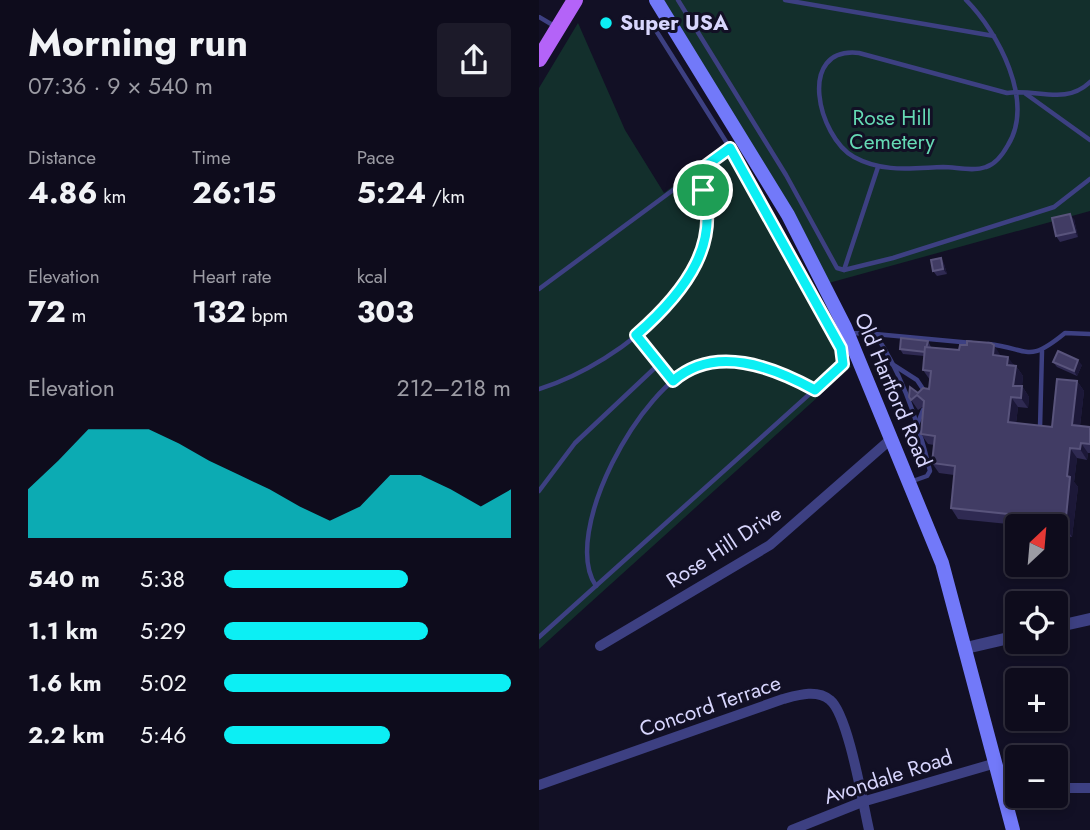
<!DOCTYPE html>
<meta charset="utf-8">
<style>
:root{--surface:#0e0c1c;--page:#1c1a29;--text:#f1f3f6;--muted:#9b9ba3;--line:#2e2c3b;--accent:#0ceff4}
body{margin:0;font-family:Jost,sans-serif;background:var(--page);color:var(--text);height:100vh;display:flex;flex-direction:column;font-size:26px;white-space:nowrap}
*{box-sizing:border-box;margin:0}
p{font-size:23px;color:var(--muted)}
.icon{flex:none;width:38px;height:38px;fill:none;stroke:currentColor;stroke-width:2;stroke-linecap:round;stroke-linejoin:round}
.map{position:relative;flex:1;overflow:hidden}
.panel{display:flex;flex-direction:column;background:var(--surface);width:539px}
.panel>*{flex:none}
.needle{width:46px;rotate:26deg}
.buttons{position:absolute;left:466px;top:514px;display:grid;gap:14px}
.buttons a{display:grid;place-items:center;width:63px;height:63px;border-radius:7px;background:var(--surface);box-shadow:0 4px 10px #0003,0 0 0 2px var(--line);font-size:35px}
.pin{position:absolute;display:grid;place-items:center;width:60px;height:60px;color:#fff;margin:-30px;border:4px solid #fff;border-radius:50%;box-shadow:0 2px 7px #0007}
.round{display:grid;place-items:center;flex:none;width:74px;height:74px;border-radius:7px;background:var(--page)}
.head{display:flex;align-items:center;justify-content:space-between;height:119px;padding:0 28px}
h1{font-size:38px;font-weight:700;line-height:52px}
.figures{display:grid;grid-template-columns:repeat(3,1fr);gap:10px;height:119px;padding:7px 28px}
.figures div{display:grid;align-content:center}
.figures b{font-size:30px;font-weight:700}
.figures small{font-size:19px;font-weight:400}
.figures p{font-size:19px}
.chart{height:196px;padding:14px 28px}
.chart p{display:flex;justify-content:space-between}
.chart svg{width:100%;height:126px;margin-top:7px;fill:var(--accent);opacity:.7}
ul{padding:0 28px;list-style:none;font-size:23px}
li{display:grid;grid-template-columns:112px 84px 1fr;align-items:center;height:52px}
li i{height:18px;border-radius:9px;background:var(--accent)}
main{display:flex;flex:1;min-height:0}
.map>svg:first-child{display:block}
.green{fill:#132f2c}
.lines{fill:none;stroke-linecap:round;stroke-linejoin:round}
.service{stroke:#3d4082;stroke-width:4.5}
.minor{stroke:#3d4082;stroke-width:10}
.tertiary{stroke:#3d4082;stroke-width:12}
.secondary{stroke:#7279f9;stroke-width:14}
.primary{stroke:#b463f8;stroke-width:16}
.wall{fill:#2f2a52}
.shaded-wall{fill:#1c1838}
.building{fill:#413c64;stroke:#59547c;stroke-width:2}
.route-casing{stroke:#fff;stroke-width:14}
.route{stroke:#0ceff4;stroke-width:9}
.poi-dot{fill:#0ceff4;stroke:#121025;stroke-width:2.5}
.labels{text-anchor:middle;stroke-width:6;stroke-linejoin:round;paint-order:stroke}
.poi-label{font-size:21px;font-weight:bold;fill:#d8d6fd;stroke:#121025;text-anchor:start}
.park-label{font-size:21px;fill:#65dab4;stroke:#121025}
.street-label{font-size:21px;fill:#d8d6fd;stroke:#121025}
</style>
<main>
<section class="panel">
<div class="head"><div><h1>Morning run</h1><p>07:36 · 9 × 540 m</p></div><a class="round"><svg class="icon" aria-label="share" viewBox="0 0 24 24"><path d="M12 15V3M7 8l5-5 5 5M5 13v7h14v-7"/></svg></a></div>
<div class="figures">
<div><p>Distance</p><b>4.86<small> km</small></b></div>
<div><p>Time</p><b>26:15</b></div>
<div><p>Pace</p><b>5:24<small> /km</small></b></div>
</div>
<div class="figures">
<div><p>Elevation</p><b>72<small> m</small></b></div>
<div><p>Heart rate</p><b>132<small> bpm</small></b></div>
<div><p>kcal</p><b>303</b></div>
</div>
<div class="chart"><p><span>Elevation</span>212–218 m</p>
<svg viewBox="0 0 160 44" preserveAspectRatio="none"><path d="M0 44V27L10 17L20 6L30 6L40 6L50 11L60 17L70 22L80 27L90 33L100 38L110 33L120 22L130 22L140 27L150 33L160 27V44z"/></svg>
</div>
<ul>
<li><b>540 m</b>5:38<i style="width:64%"></i></li>
<li><b>1.1 km</b>5:29<i style="width:71%"></i></li>
<li><b>1.6 km</b>5:02<i style="width:100%"></i></li>
<li><b>2.2 km</b>5:46<i style="width:58%"></i></li>
</ul>
</section>
<div class="map">
<svg width="551" height="830" viewBox="0 0 551 830">
<rect width="100%" height="100%" fill="#121025"/>
<!-- green -->
<g class="green">
<polygon points="117,0 551,0 551,211 286,284"/>
<polygon points="39,23 86,130 125,193 191,142 253,246 312,367 0,649 0,88"/>
</g>
<g class="lines">
<!-- service -->
<g class="service">
<polyline points="139,0 247,175 298,268 305,270 339,167"/>
<polyline points="246,0 455,36"/>
<path d="M427,0c32,32 69,101 42,145 -5,9 -12,19 -22,22 -13,5 -30,0 -43,0 -31,1 -60,6 -89,-10 -36,-20 -58,-111 5,-104l148,40c29,-5 58,13 83,-11"/>
<polyline points="0,17 17,27"/>
<polyline points="487,94 551,140"/>
<polyline points="305,270 354,258 515,207 551,179"/>
<polyline points="0,289 191,148 116,29 127,21"/>
<path d="M311,333l25,1c27,39 44,91 55,137l-3,5 -17,6"/>
<polyline points="336,334 433,343"/>
<polyline points="97,335 134,381"/>
<path d="M449,344c43,5 39,20 77,-11l25,1"/>
<polyline points="353,364 378,380 386,392"/>
<path d="M0,389c81,-25 205,-119 157,-216"/>
<polyline points="378,425 384,410"/>
<polyline points="501,428 503,351"/>
<polyline points="0,491 36,443 120,364"/>
<path d="M57,586c-36,-52 45,-202 102,-220 42,-13 80,4 117,24"/>
<polyline points="0,637 304,364 302,348 191,148"/>
</g>
<!-- minor -->
<g class="minor">
<polyline points="61,646 231,545 352,439"/>
<path d="M0,785l244,-86c15,-4 34,-10 47,1 18,14 33,104 39,130"/>
<polyline points="529,788 551,788"/>
<polyline points="253,830 323,802 457,763"/>
</g>
<!-- tertiary -->
<g class="tertiary">
<polyline points="516,627 551,619"/>
<polyline points="427,648 478,636"/>
</g>
<!-- secondary -->
<polyline class="secondary" points="117,0 249,215 306,327 403,563 474,830"/>
<!-- primary -->
<polyline class="primary" points="0,59 36,0"/>
</g>
<!-- wall -->
<g class="wall">
<polygon points="535,219 539,237 521,242 517,236"/>
<polygon points="402,258 405,264 408,274 398,276 394,271"/>
<polygon points="389,341 392,347 462,356 477,366 484,376 483,386 490,397 489,408 479,407 477,423 513,427 538,381 545,391 541,426 551,427 551,453 549,453 548,460 538,458 535,482 539,487 533,537 520,535 529,573 507,578 500,568 499,565 516,565 516,527 490,527 490,526 419,519 412,508 415,475 400,473 393,463 395,445 389,444 382,434 385,406 379,410 370,397 390,389 391,380 384,370 385,356 364,354 361,349"/>
<polygon points="514,362 543,365 538,376 518,367"/>
</g>
<!-- shaded-wall -->
<g class="shaded-wall">
<polygon points="531,214 535,219 539,237 536,232"/>
<polygon points="402,258 405,264 408,274 404,269"/>
<polygon points="455,345 462,356 454,355"/>
<polygon points="469,357 476,367 468,365"/>
<polygon points="539,360 543,365 538,376 535,371"/>
<polygon points="477,366 484,376 482,396 474,386"/>
<polygon points="538,381 545,391 540,435 533,425"/>
<polygon points="483,386 490,397 489,408 482,398"/>
<polygon points="472,397 479,407 476,432 469,422"/>
<polygon points="542,443 549,453 548,460 541,449"/>
<polygon points="531,448 538,458 535,482 539,487 533,537 526,527 528,476"/>
<polygon points="516,530 520,535 529,573 521,563 516,541"/>
</g>
<!-- building -->
<g class="building">
<polygon points="531,214 536,232 517,236 513,218"/>
<polygon points="402,258 404,269 394,271 392,260"/>
<polygon points="362,338 389,341 386,352 361,349"/>
<polygon points="428,341 452,343 455,345 454,355 469,357 468,365 477,366 474,386 483,386 482,398 472,397 469,422 513,427 518,379 538,381 533,425 551,427 551,444 542,443 541,449 531,448 528,476 531,477 526,527 513,525 513,527 490,527 488,516 412,508 416,466 393,463 396,436 382,434 385,401 378,395 372,400 370,397 371,387 379,393 384,388 390,389 392,371 384,370 386,347 420,350 421,345 428,345"/>
<polygon points="519,351 539,360 535,371 514,362"/>
<polygon points="516,541 521,563 516,564"/>
</g>
<g class="lines">
<!-- route casing -->
<g class="route-casing">
<path id="route" d="M191,148l111,200 2,16 -28,26c-42,-23 -100,-46 -142,-9l-37,-46c47,-41 93,-96 60,-162z"/>
</g>
<!-- route -->
<use href="#route" class="route"/>
</g>
<!-- markers -->
<circle class="poi-dot" cx="67" cy="23" r="7"/>
<g class="labels">
<!-- poi labels -->
<g class="poi-label">
<text x="81" y="30">Super USA</text>
</g>
<!-- park labels -->
<g class="park-label">
<text x="353" y="125">Rose Hill<tspan x="353" dy="24">Cemetery</tspan></text>
</g>
<!-- street labels -->
<g class="street-label">
<text transform="translate(354 390) rotate(67)" y="7">Old Hartford Road</text>
<text transform="translate(185 547) rotate(-33)" y="7">Rose Hill Drive</text>
<text transform="translate(171 706) rotate(-19)" y="7">Concord Terrace</text>
<text transform="translate(349 777) rotate(-18)" y="7">Avondale Road</text>
</g>
</g>
</svg>
<div class="buttons">
<a><svg class="needle" viewBox="-14 -14 28 28"><path d="M0-13l5 13h-10z" fill="#e53935"/><path d="M0 13l5-13h-10z" fill="#9b9ba3"/></svg></a>
<a><svg class="icon" aria-label="locate" viewBox="0 0 24 24"><circle cx="12" cy="12" r="6"/><path d="M12 2v4M12 18v4M2 12h4M18 12h4"/></svg></a>
<a>+</a>
<a>−</a>
</div>
<div class="pin" style="left:164px;top:190px;background:#1e9e55"><svg class="icon" aria-label="arrive" viewBox="0 0 24 24"><path d="M6 21V4h12l-3 4 3 4H6"/></svg></div>
</div>
</main>
